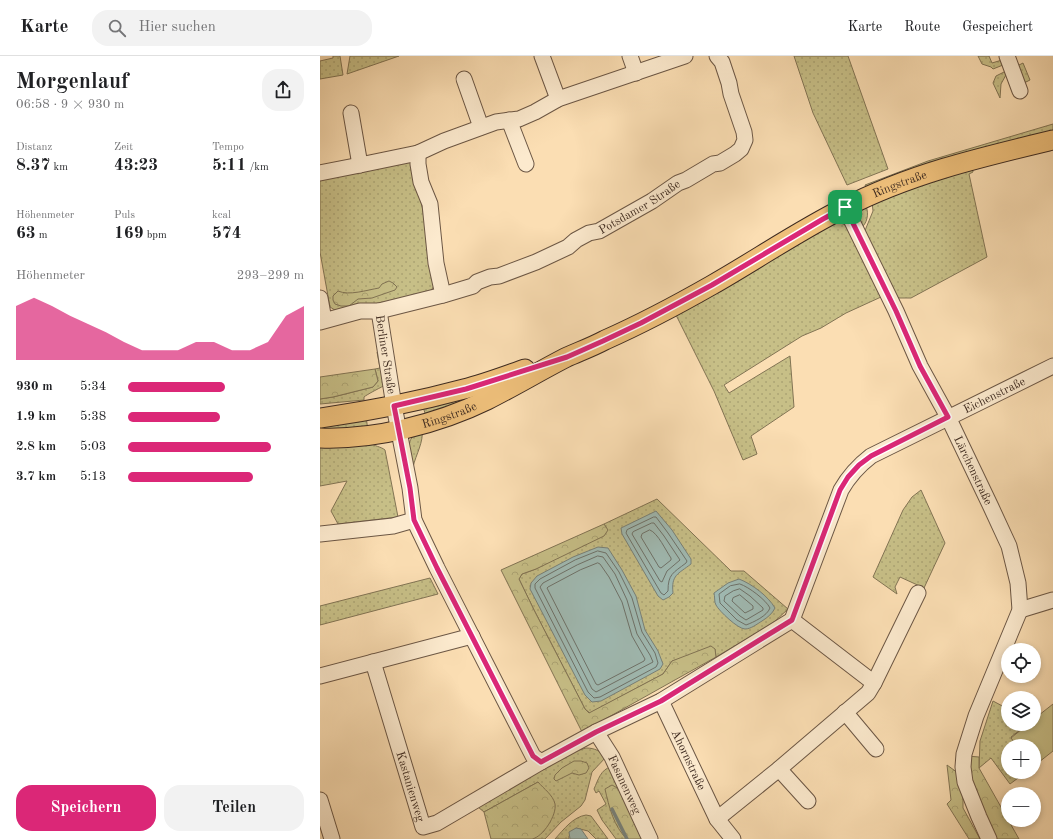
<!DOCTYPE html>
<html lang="de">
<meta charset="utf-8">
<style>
:root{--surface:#fff;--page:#f2f2f2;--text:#202124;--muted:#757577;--line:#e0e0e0;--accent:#db2777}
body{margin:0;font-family:"Old Standard TT",serif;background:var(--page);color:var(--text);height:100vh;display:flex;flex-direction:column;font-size:15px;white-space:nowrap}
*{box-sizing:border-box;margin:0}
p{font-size:13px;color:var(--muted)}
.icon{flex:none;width:22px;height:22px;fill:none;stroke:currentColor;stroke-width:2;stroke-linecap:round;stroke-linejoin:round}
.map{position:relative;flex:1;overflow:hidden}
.panel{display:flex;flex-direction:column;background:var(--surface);width:320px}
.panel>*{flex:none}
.tools{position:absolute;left:681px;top:587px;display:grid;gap:8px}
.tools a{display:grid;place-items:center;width:40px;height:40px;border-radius:50%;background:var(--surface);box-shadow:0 2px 6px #0003;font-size:20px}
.pin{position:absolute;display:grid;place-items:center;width:34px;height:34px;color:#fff;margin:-17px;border-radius:8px;box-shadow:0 2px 6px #0006}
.round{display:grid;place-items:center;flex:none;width:42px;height:42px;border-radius:16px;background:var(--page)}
.headline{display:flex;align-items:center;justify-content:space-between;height:68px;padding:0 16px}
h1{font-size:22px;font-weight:700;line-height:30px}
.stats{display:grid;grid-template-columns:repeat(3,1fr);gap:6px;height:68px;padding:4px 16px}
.stats div{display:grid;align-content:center}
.stats b{font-size:17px;font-weight:700}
.stats small{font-size:11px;font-weight:400}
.stats p{font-size:11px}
.chart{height:112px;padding:8px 16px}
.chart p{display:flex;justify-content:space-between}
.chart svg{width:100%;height:72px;margin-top:4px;fill:var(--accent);opacity:.7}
.primary-button{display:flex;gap:8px;margin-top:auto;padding:8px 16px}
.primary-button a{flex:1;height:46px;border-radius:16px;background:var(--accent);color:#fff;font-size:16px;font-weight:700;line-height:46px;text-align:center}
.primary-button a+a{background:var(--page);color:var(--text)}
ul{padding:0 16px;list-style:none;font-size:13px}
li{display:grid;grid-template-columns:64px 48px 1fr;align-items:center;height:30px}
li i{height:10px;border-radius:5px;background:var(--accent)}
header{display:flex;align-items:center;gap:24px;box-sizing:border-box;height:56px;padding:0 20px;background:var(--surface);border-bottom:1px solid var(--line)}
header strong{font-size:19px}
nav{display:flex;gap:22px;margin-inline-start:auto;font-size:14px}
.search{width:280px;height:36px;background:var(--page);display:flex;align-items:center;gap:10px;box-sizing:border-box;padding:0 14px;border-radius:16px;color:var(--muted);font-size:15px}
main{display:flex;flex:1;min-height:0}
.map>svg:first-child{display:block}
.grass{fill:url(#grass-dots);stroke:#827454}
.forest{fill:url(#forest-crowns);stroke:#827454}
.garden{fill:#c7bf87;stroke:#827454}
.water{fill:#a0bbb4;stroke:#788179}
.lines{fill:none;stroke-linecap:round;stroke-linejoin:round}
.shore{stroke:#6e726a;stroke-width:1}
.stream{stroke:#788179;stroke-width:3.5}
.minor-casing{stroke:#6c5745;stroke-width:17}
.major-casing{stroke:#3d2a20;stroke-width:21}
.minor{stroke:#fceace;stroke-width:15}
.major{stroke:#eebf7a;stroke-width:19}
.route-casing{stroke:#fff;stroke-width:8}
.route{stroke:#db2777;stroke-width:5}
.labels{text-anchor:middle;stroke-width:3;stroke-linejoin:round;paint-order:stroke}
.street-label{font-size:12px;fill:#3d2a20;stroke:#fceace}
</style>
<header>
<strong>Karte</strong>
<div class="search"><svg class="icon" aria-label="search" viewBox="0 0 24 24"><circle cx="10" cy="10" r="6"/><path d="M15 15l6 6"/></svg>Hier suchen</div>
<nav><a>Karte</a><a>Route</a><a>Gespeichert</a></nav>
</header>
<main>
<section class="panel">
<div class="headline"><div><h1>Morgenlauf</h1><p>06:58 · 9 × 930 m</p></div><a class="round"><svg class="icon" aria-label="share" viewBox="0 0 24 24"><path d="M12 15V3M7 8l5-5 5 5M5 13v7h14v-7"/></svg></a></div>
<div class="stats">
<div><p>Distanz</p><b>8.37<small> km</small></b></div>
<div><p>Zeit</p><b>43:23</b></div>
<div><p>Tempo</p><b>5:11<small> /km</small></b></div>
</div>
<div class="stats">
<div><p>Höhenmeter</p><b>63<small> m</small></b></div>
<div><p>Puls</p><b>169<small> bpm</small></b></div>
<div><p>kcal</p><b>574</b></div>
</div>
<div class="chart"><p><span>Höhenmeter</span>293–299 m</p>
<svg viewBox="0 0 160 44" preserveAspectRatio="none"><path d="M0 44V11L10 6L20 11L30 17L40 22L50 27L60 33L70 38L80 38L90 38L100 33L110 33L120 38L130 38L140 33L150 17L160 11V44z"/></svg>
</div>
<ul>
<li><b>930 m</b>5:34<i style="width:55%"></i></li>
<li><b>1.9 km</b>5:38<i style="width:52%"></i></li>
<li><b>2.8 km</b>5:03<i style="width:81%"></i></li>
<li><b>3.7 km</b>5:13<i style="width:71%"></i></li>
</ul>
<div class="primary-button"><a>Speichern</a><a>Teilen</a></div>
</section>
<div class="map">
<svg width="733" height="783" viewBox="0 0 733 783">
<defs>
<pattern id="grass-dots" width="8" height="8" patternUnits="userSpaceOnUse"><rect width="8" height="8" fill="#c7bf87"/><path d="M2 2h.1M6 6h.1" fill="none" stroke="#aca474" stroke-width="1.8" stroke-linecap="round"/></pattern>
<pattern id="forest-crowns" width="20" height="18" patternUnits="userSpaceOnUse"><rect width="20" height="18" fill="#c7bf87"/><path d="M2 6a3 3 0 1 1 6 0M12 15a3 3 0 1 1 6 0" fill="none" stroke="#aca474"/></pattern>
</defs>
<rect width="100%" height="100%" fill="#fbdeb3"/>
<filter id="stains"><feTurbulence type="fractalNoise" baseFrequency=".005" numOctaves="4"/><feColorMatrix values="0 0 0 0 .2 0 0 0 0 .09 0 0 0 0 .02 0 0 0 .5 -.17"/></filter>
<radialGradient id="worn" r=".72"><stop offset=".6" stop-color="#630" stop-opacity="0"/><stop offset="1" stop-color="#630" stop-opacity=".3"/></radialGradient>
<!-- grass -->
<g class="grass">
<polygon points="13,0 20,0 23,19 0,23 0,5 13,2"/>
<polygon points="30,0 79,0 27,18"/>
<polygon points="474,0 528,0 568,113 527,129 493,57"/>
<polygon points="658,0 669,0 672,7 682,4 683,9 673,13 671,11 662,8"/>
<polygon points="703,7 710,24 704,27 697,10"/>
<polygon points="686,15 687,17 681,28 680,42 673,27 676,20"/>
<polygon points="733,68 733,77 547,134 545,129 608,105"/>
<polygon points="88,102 94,106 116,227 110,236 77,245 18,256 10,251 0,196 0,120"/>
<polygon points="652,111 653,116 649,118 667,201 591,242 579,242 576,240 544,177 553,155 552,146"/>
<path d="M545,148c4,7 3,17 -2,22 -6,-11 -6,-12 2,-22z"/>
<polygon points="513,166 519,166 527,170 561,241 526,257 501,272 482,280 404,329 409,337 470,300 474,351 431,380 437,398 423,404 394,335 356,259"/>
<path d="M63,295l3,34c-3,1 -20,10 -22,12v3l-44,4v-5l13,-2 40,-10 5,-6 -3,-12 5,-1 -3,-16z"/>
<polygon points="177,328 107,363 102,348"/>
<polygon points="46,360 48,375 0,378 0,367"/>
<path d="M102,373c2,13 -6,25 -9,38 -4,-18 -10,-26 9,-38z"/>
<path d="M0,385l50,1c5,5 10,4 15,8l13,67 -60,7 -7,-13 16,-30 -27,5z"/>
<polygon points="601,434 625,487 604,532 580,521 575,531 577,538 553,521 583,454 592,441"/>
<polygon points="337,443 411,515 424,515 468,553 452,568 396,601 395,593 352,605 343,618 270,657 265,653 214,554 199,523 202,518 216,513 287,474 284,468"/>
<polygon points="110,522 118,538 0,569 0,550"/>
<polygon points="673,645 688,653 688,668 708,668 691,681 697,690 688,690 688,716 706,716 690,728 671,702 659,712 660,685"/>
<path d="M266,692c9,0 14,3 20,9l-14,15 -7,28 -4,6 -20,16 -16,17h-12l11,-8 -6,-49 -54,30 -6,-5 95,-55z"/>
<path d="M291,711l36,72h-31l-14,-19 -5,-10 9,-6 -7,-13 -3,2 -2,-4c4,-9 7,-20 17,-22z"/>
<path d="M266,759l5,1 17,23h-12l-8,-8 -12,-3 -7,8v3h-14c9,-10 18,-22 31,-24z"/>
</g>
<!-- forest -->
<g class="forest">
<path d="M69,225l4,2 4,4 -2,3 -23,8 -14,1 -9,7h-8l-6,-2 -2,-4v-4l5,-5c11,5 29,-1 41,-3l3,-4z"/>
<polygon points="55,313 58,325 53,331 13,341 0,343 0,321"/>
<polygon points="284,468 288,474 284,480 216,513 202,518 199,523 214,554 265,653 269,657 343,618 352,605 391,590 395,593 396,601 262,676 181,514"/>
<polygon points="647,700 659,701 659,712 699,783 674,783 656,744"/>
<polygon points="254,705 261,705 267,707 269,712 266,717 259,719 252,717 236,725 234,723 235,719 242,712"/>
<polygon points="627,709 638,717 643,734 643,752 660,783 649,783 627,748 631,744"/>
<path d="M218,726c6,7 15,13 17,22 2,11 -12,33 -23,35 -13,0 -28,0 -41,0l-7,-27z"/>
<path d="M292,729l9,5 23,49h-17c-13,-12 -18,-32 -22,-50z"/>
</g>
<!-- garden -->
<polygon class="garden" points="733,648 733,695 714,710 714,690 697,690 691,682 708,668 714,668 714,663"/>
<!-- water -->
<g class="water">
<path d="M336,455l16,19 19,29v5c-13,10 -20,11 -18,29l-4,4 -6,3 -5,-4 -36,-62 -1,-6z"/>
<polygon points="278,491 288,492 302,514 316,540 325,574 338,595 343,608 340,613 281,645 272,646 265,639 210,533 211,527 217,520 253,501"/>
<path d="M419,523c13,5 29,17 36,29 -3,6 -7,9 -13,13 -5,3 -11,8 -17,8 -7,0 -26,-18 -29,-24 -2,-3 -1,-9 -2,-12l14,-10z"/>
<polygon points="256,772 261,773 268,783 250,783 249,776"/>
</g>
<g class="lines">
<!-- shore -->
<g class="shore">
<path d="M334,461h2l12,16 19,28 -1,2c-13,10 -18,11 -18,28l-4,4 -3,-2 -35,-60 1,-3z"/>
<polygon points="332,467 334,467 344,480 360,504 347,515 342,526 340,525 312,478 313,476"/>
<path d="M330,474c8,3 16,21 21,28v2l-10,8 -2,-1 -18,-30 1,-3z"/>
<polygon points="278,495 286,497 299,516 312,542 322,576 335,597 338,607 336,611 280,641 274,642 268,636 215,532 215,528 220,523 255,504"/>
<polygon points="278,500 283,501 295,518 307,544 317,578 330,599 333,606 276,636 272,633 220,531 223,527 257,509"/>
<polygon points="278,507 280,508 289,521 302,546 312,580 325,603 324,605 278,629 276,628 227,532 228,531 260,514"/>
<path d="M420,528c9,3 26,16 30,24 -3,8 -16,14 -24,17l-9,-5 -17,-17 -1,-9 11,-8z"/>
<polygon points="420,533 430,540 443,552 443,554 426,564 420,560 404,545 405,540 413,535"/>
<polygon points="420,539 433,550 433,553 425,557 412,545 413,542"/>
</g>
<!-- stream -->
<polyline class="stream" points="292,753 307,783"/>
<!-- minor casing -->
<g class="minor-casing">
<g id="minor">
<polyline points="222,0 238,43"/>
<polyline points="310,0 316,17"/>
<polyline points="687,0 700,35"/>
<polyline points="144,23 161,71"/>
<polyline points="31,57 40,109 98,97 124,85 176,66 199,63 215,56 238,43 365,0"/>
<polyline points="189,64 206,108"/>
<polyline points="98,97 98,108 101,126 110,148 116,207 123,239"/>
<polyline points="0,117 40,109"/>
<path id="s1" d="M525,151l51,104 24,55 28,51 43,90 18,39 9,37 2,27 -44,106 -12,38 -1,13 2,15 14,35 10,22"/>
<polyline points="0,242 4,264"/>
<path id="s2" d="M59,255l15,95 16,82 4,32 23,48 96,188 8,6 55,-30 65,-31 131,-81 49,-130c8,-14 17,-24 30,-34l182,-90"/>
<path id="s3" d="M0,266l40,-11h19l64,-16 30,-9 4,-4 13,-5 9,-1 37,-14 32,-15 8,-7 13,-7 10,-2 53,-30 26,-18 8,-3 27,-16 7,-1 15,-9 6,-5 4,-9 -1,-8 -13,-38 -2,-11 -7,-21 -5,-6"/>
<polyline points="0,478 73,470 94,464"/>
<polyline points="700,554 733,544"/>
<polyline points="472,564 554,627"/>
<path id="s4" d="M53,606l50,165 14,-4 104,-61"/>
<polyline points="0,620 152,580"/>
<path id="s5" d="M341,645l56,118 16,20"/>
<polyline points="525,656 556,693"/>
<path id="s6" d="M276,676l16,25 38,82"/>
<polyline points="459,713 488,745"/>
<polyline points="0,744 12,783"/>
<polyline points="397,763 459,713 548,637 554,627 598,537"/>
</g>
</g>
<!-- major casing -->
<g class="major-casing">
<g id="major">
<path d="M0,362c49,-7 96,-16 144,-29 20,-5 41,-13 61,-20"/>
<path id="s7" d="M0,382c54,2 118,-14 167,-38 26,-13 51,-28 78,-42 13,-6 27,-11 40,-18 36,-16 72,-35 107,-55 44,-25 86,-54 132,-77 65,-34 138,-51 209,-68"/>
</g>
</g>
<!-- minor -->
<use href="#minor" class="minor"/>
<!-- major -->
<use href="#major" class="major"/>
</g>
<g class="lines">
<!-- route casing -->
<g class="route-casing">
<polygon id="route" points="525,151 576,255 600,310 628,361 551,400 539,409 528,421 520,434 472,564 341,645 276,676 221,706 213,700 117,512 94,464 90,432 74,350 146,333 247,301 283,285 321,267 392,229 503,163"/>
</g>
<!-- route -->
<use href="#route" class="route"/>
</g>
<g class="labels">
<!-- street labels -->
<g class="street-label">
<text dy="4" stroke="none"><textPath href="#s7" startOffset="639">Ringstraße</textPath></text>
<text dy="4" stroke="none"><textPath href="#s3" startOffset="344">Potsdamer Straße</textPath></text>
<text dy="4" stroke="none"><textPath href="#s2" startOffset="44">Berliner Straße</textPath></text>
<text dy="4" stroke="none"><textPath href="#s2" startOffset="1097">Eichenstraße</textPath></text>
<text dy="4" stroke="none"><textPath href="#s7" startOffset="132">Ringstraße</textPath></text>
<text dy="4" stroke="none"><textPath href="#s1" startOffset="293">Lärchenstraße</textPath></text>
<text dy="4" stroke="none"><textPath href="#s5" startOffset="65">Ahornstraße</textPath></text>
<text dy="4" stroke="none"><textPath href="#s6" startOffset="60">Fasanenweg</textPath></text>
<text dy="4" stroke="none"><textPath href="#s4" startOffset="130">Kastanienweg</textPath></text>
</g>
</g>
<rect width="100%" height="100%" filter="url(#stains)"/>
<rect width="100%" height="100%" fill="url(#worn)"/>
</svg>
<div class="tools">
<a><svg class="icon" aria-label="locate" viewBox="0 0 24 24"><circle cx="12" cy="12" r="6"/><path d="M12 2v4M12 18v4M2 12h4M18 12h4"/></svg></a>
<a><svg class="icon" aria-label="layers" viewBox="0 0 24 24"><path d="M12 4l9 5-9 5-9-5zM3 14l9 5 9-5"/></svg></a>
<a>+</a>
<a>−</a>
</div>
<div class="pin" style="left:525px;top:151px;background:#1e9e55"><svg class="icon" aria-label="arrive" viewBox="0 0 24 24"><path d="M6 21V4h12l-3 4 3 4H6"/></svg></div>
</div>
</main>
